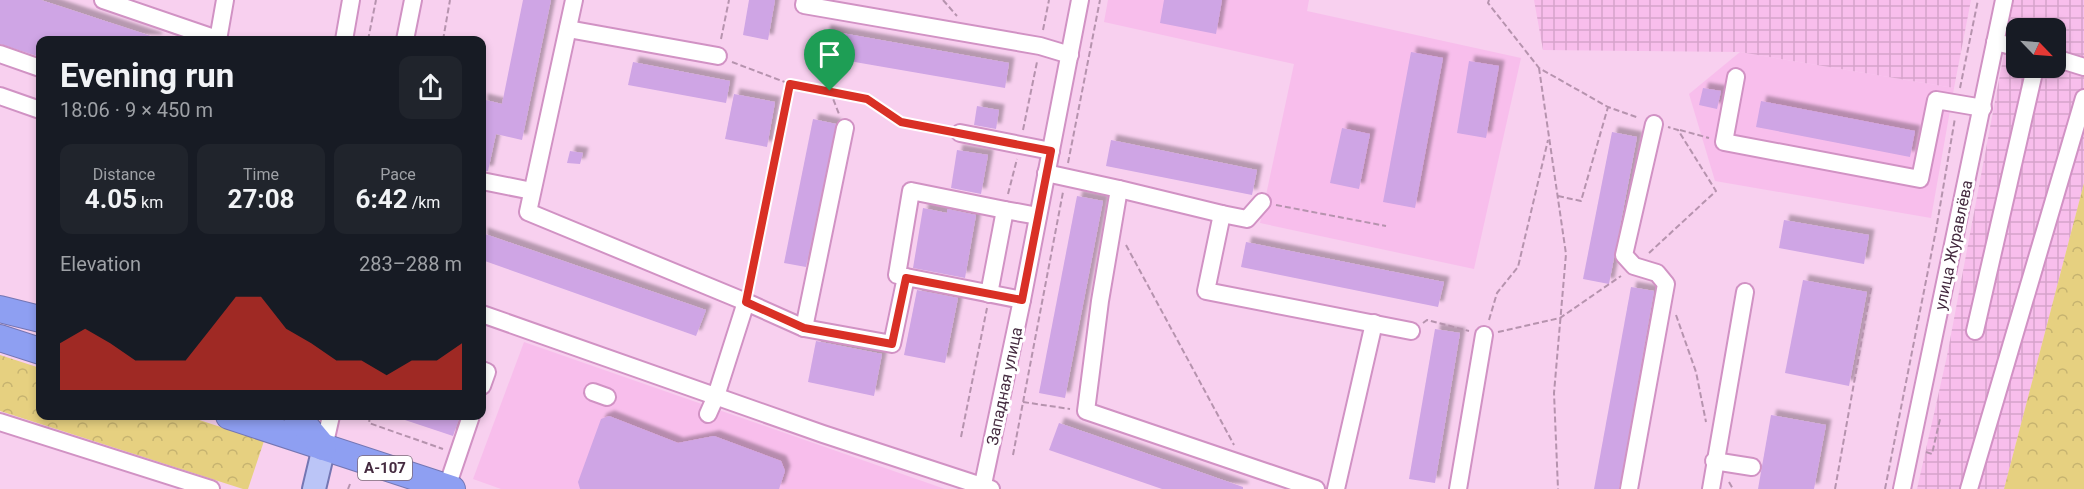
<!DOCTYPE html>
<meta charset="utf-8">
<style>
:root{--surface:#171b24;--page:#20242c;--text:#f1f3f6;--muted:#9ea1a6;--accent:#d93025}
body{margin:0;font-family:Roboto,sans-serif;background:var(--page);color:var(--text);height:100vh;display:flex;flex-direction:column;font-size:22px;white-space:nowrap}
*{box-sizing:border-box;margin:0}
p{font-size:20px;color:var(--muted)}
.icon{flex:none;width:33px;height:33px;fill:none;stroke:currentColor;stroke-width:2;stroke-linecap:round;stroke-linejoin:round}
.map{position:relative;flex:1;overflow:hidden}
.sheet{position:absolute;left:36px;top:36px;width:450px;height:384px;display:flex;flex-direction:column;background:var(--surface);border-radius:12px;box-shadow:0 3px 9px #0003}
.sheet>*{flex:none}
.needle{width:39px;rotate:115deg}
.tools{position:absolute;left:2006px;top:18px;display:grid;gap:12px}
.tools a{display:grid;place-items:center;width:60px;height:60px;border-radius:12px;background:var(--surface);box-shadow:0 3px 9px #0003;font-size:30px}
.pin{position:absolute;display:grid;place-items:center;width:51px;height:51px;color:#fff;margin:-62px -26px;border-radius:50% 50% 50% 0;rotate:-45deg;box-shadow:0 0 6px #0007}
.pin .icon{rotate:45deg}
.round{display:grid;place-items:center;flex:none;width:63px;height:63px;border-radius:12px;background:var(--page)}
.head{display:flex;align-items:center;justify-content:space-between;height:102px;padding:0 24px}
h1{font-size:33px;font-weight:700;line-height:45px}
.figures{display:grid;grid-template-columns:repeat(3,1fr);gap:9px;height:102px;padding:6px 24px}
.figures div{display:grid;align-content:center;border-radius:12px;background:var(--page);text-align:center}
.figures b{font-size:26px;font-weight:700}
.figures small{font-size:16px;font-weight:400}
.figures p{font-size:16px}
.chart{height:168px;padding:12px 24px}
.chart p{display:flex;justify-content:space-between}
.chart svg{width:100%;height:108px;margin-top:6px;fill:var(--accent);opacity:.7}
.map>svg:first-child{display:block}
.built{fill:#f8beec}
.industrial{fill:url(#industrial-grid);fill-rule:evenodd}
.forest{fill:url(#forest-crowns)}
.building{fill:#cfa5e5;filter:url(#shadow)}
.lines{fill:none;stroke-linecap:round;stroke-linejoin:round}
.minor-casing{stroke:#d192c4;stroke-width:20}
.major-casing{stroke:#7476b3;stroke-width:26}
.highway-casing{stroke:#7476b3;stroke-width:28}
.path{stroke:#b693ae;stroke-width:2;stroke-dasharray:6 3;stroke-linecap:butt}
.minor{stroke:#fff;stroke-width:16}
.major{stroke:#bbc5f7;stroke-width:22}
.highway{stroke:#8e9ff2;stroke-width:26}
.route-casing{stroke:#fff;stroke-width:12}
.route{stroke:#d93025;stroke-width:8}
.labels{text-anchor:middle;stroke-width:6;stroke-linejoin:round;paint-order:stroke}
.shield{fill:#fff;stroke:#7c6a79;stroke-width:1.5}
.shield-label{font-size:15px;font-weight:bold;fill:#442a3f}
.street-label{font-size:16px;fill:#442a3f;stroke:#fff}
</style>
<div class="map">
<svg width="2084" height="489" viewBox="0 0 2084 489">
<defs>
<pattern id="industrial-grid" width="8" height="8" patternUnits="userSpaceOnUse" patternTransform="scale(1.5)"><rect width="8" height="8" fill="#f8beec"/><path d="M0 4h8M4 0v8" fill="none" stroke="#d6a3cb"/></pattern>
<pattern id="forest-crowns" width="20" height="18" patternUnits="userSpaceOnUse" patternTransform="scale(1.5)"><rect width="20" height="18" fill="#e6d080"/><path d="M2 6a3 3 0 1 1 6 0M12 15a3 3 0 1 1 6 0" fill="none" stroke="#c6b370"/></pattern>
<filter id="shadow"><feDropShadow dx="5.5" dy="-5.5" stdDeviation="1.5" flood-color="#0004"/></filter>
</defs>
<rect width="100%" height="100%" fill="#f8d0ef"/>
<!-- built -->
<g class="built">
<polygon points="1108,0 1309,0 1307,11 1521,58 1474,269 1260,223 1294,64 1104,22"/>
<polygon points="1740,52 1954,88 1931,218 1715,181 1689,94"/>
<polygon points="524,342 945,489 501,489 473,479"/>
</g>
<!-- industrial -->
<g class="industrial">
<polygon points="1534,0 1971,0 1954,88 1740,52 1543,50"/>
<path d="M2014,0h70v183l-80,306h-87l30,-133zM2016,28h39v40h-39z"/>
</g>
<!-- forest -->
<g class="forest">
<polygon points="2084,183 2084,489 2004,489"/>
<polygon points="0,355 40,368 40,416 187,416 264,441 248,489 243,489 0,411"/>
</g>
<!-- building -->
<g class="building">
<polygon points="0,0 41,0 157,38 156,40 40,40 40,57 0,44"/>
<polygon points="523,0 551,0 522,140 496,134 488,171 482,171 482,99 502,104"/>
<polygon points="749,0 775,0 768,40 743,35"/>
<polygon points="1164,0 1222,0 1216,34 1160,23"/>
<polygon points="825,30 1009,63 1005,88 820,56"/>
<polygon points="1411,52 1443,58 1415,208 1383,202"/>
<polygon points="1469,61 1499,66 1486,138 1457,133"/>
<polygon points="633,62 730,81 726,103 628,85"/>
<polygon points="1703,88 1721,91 1717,109 1699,105"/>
<polygon points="734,94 775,102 767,147 725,139"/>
<polygon points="1761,101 1915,131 1910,157 1756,127"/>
<polygon points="977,106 999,110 996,129 974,125"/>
<polygon points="813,119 836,124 806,267 784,263"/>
<polygon points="1342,128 1370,134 1359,189 1330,183"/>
<polygon points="1612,132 1637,137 1609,284 1583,279"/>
<polygon points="1111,140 1257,170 1252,195 1106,166"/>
<polygon points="957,150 988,155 981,194 951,188"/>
<polygon points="570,151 583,153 580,164 567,163"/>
<polygon points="1077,196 1103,201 1065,398 1039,393"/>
<polygon points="923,208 947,213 947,209 976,215 965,278 913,268"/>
<polygon points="1784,220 1869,235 1864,264 1779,248"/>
<polygon points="482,233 706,310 696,336 482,260"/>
<polygon points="1246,242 1444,282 1438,307 1241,267"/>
<polygon points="1803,280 1867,292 1849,386 1785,373"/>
<polygon points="1631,287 1654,291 1619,489 1594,489"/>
<polygon points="917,290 958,298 945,363 904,355"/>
<polygon points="1435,329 1460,333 1435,483 1409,479"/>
<polygon points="816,341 882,354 874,396 808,382"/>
<polygon points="1771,415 1826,425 1814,489 1758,489"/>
<polygon points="399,416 460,416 453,436 399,418"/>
<polygon points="609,416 678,443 714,436 781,461 785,471 779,489 580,489 578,482 601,419"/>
<polygon points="1059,423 1243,487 1243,489 1162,489 1049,450"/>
</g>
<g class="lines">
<!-- minor casing -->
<g class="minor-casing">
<g id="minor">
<polyline points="103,0 220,40"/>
<polyline points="574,0 528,212 746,302 716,396 708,414"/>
<polyline points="805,0 804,5 1040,46 1070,55"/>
<polyline points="568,29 718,56"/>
<polyline points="218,40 225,0"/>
<polyline points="344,40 351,0"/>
<polyline points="405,40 413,0"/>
<polyline points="1995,42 2016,47"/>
<polyline points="0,54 40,68"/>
<polyline points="2055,58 2084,67"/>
<polyline points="1736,77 1724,142 1920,179 1936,100 1983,108"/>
<polyline points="0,96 40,110"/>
<polyline points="960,133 1051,151"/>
<polyline points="1046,173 1119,189 1100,301 1086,411 1316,489"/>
<polyline points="482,181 532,191"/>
<polyline points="1119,189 1222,214 1206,291 1411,331"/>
<polyline points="1222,214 1247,219 1262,202"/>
<polyline points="906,277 897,275 911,191 1005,210"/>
<polyline points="989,294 1005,210 1038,216"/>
<polyline points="746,302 804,328 892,344 906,277 1022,300"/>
<polyline points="482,314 823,434 991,489"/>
<polyline points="804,328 845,128"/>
<polyline points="1975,331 2035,68"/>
<polyline points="482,370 487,372 482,386"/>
<polyline points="593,392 607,397"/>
<polyline points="0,422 211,489"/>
<polyline points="324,447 331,416"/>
<polyline points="1714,461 1752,467"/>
<polyline points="447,487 471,416"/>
<polyline points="982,489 1022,300 1080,0"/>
<polyline points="1336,489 1374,323"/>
<polyline points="1458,489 1484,335"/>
<polyline points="1629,489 1666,284 1657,273 1634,266 1624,255 1654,124"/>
<polyline points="1711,489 1745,292"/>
<polyline points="1902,489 2004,0"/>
<polyline points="1969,489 2084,98"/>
</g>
</g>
<!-- major casing -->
<g class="major-casing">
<polyline id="major" points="314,489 324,447"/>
</g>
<!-- highway casing -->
<g class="highway-casing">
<g id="highway">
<polyline points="0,309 40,319"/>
<polyline points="0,338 40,351"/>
<polyline points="229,416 452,489"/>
<polyline points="297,416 323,447"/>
</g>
</g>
<!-- path -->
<g class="path">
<polyline points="943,0 957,16"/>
<polyline points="1489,0 1488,3 1539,68 1608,107 1639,118"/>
<polyline points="1043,30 1049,0"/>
<polyline points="721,39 729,0"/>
<polyline points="368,40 376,0"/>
<polyline points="443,40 450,0"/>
<polyline points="732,62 790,84 749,288"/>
<polyline points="1539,68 1566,254 1554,393 1558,489"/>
<polyline points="790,84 867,98 901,122 945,130"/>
<polyline points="1960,88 1978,0"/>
<polyline points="830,91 839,114"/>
<polyline points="1023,130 1037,62"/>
<polyline points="1680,130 1709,138"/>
<polyline points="1068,163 1100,0"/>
<polyline points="1008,194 1017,159"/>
<polyline points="1558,196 1581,201 1608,107"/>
<polyline points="1276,205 1386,226"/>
<polyline points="1126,245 1234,445"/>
<polyline points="1649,253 1716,191 1678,130 1668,127"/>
<polyline points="1676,315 1696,372 1706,422"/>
<polyline points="1489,320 1497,293 1518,267 1548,140"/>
<polyline points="1423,323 1427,320 1469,331"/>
<polyline points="1498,332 1560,318 1621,276"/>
<polyline points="1023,402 1070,409"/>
<polyline points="370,416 369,423 443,449"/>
<polyline points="961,437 987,308"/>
<polyline points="1926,452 1932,454 1940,419"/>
<polyline points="1013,455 1063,192"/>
<polyline points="1729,482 1733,489"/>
<polyline points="348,489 350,484"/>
<polyline points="1835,489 1871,288"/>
<polyline points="1885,489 1936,230 1955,118"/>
</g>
<!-- minor -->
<use href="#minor" class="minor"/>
<!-- major -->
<use href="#major" class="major"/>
<!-- highway -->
<use href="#highway" class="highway"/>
</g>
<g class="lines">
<!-- route casing -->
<g class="route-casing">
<polygon id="route" points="790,84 867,99 901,122 1051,151 1022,300 906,278 892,344 804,328 746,302"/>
</g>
<!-- route -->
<use href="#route" class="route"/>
</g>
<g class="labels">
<!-- shield labels -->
<rect class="shield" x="358" y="456" width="54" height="24" rx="4.5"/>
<g class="shield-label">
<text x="385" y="473">А-107</text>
</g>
<!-- street labels -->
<g class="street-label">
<text transform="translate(1953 245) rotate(-78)" y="6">улица Журавлёва</text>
<text transform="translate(1004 386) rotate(-78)" y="6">Западная улица</text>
</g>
</g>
</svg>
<div class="tools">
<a><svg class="needle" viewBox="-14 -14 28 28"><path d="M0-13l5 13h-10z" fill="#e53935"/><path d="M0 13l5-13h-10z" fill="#9ea1a6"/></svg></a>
</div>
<div class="pin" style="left:830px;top:91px;background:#1e9e55"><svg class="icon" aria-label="arrive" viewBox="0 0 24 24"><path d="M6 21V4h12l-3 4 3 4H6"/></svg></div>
<section class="sheet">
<div class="head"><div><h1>Evening run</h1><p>18:06 · 9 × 450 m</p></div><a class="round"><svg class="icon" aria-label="share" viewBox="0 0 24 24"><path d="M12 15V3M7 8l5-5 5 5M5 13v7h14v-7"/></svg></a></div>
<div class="figures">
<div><p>Distance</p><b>4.05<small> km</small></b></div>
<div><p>Time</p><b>27:08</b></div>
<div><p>Pace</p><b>6:42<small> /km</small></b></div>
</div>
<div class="chart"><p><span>Elevation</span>283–288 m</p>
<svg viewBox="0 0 160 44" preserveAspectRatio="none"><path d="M0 44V25L10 19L20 25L30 32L40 32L50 32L60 19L70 6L80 6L90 19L100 25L110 32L120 32L130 38L140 32L150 32L160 25V44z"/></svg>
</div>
</section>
</div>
